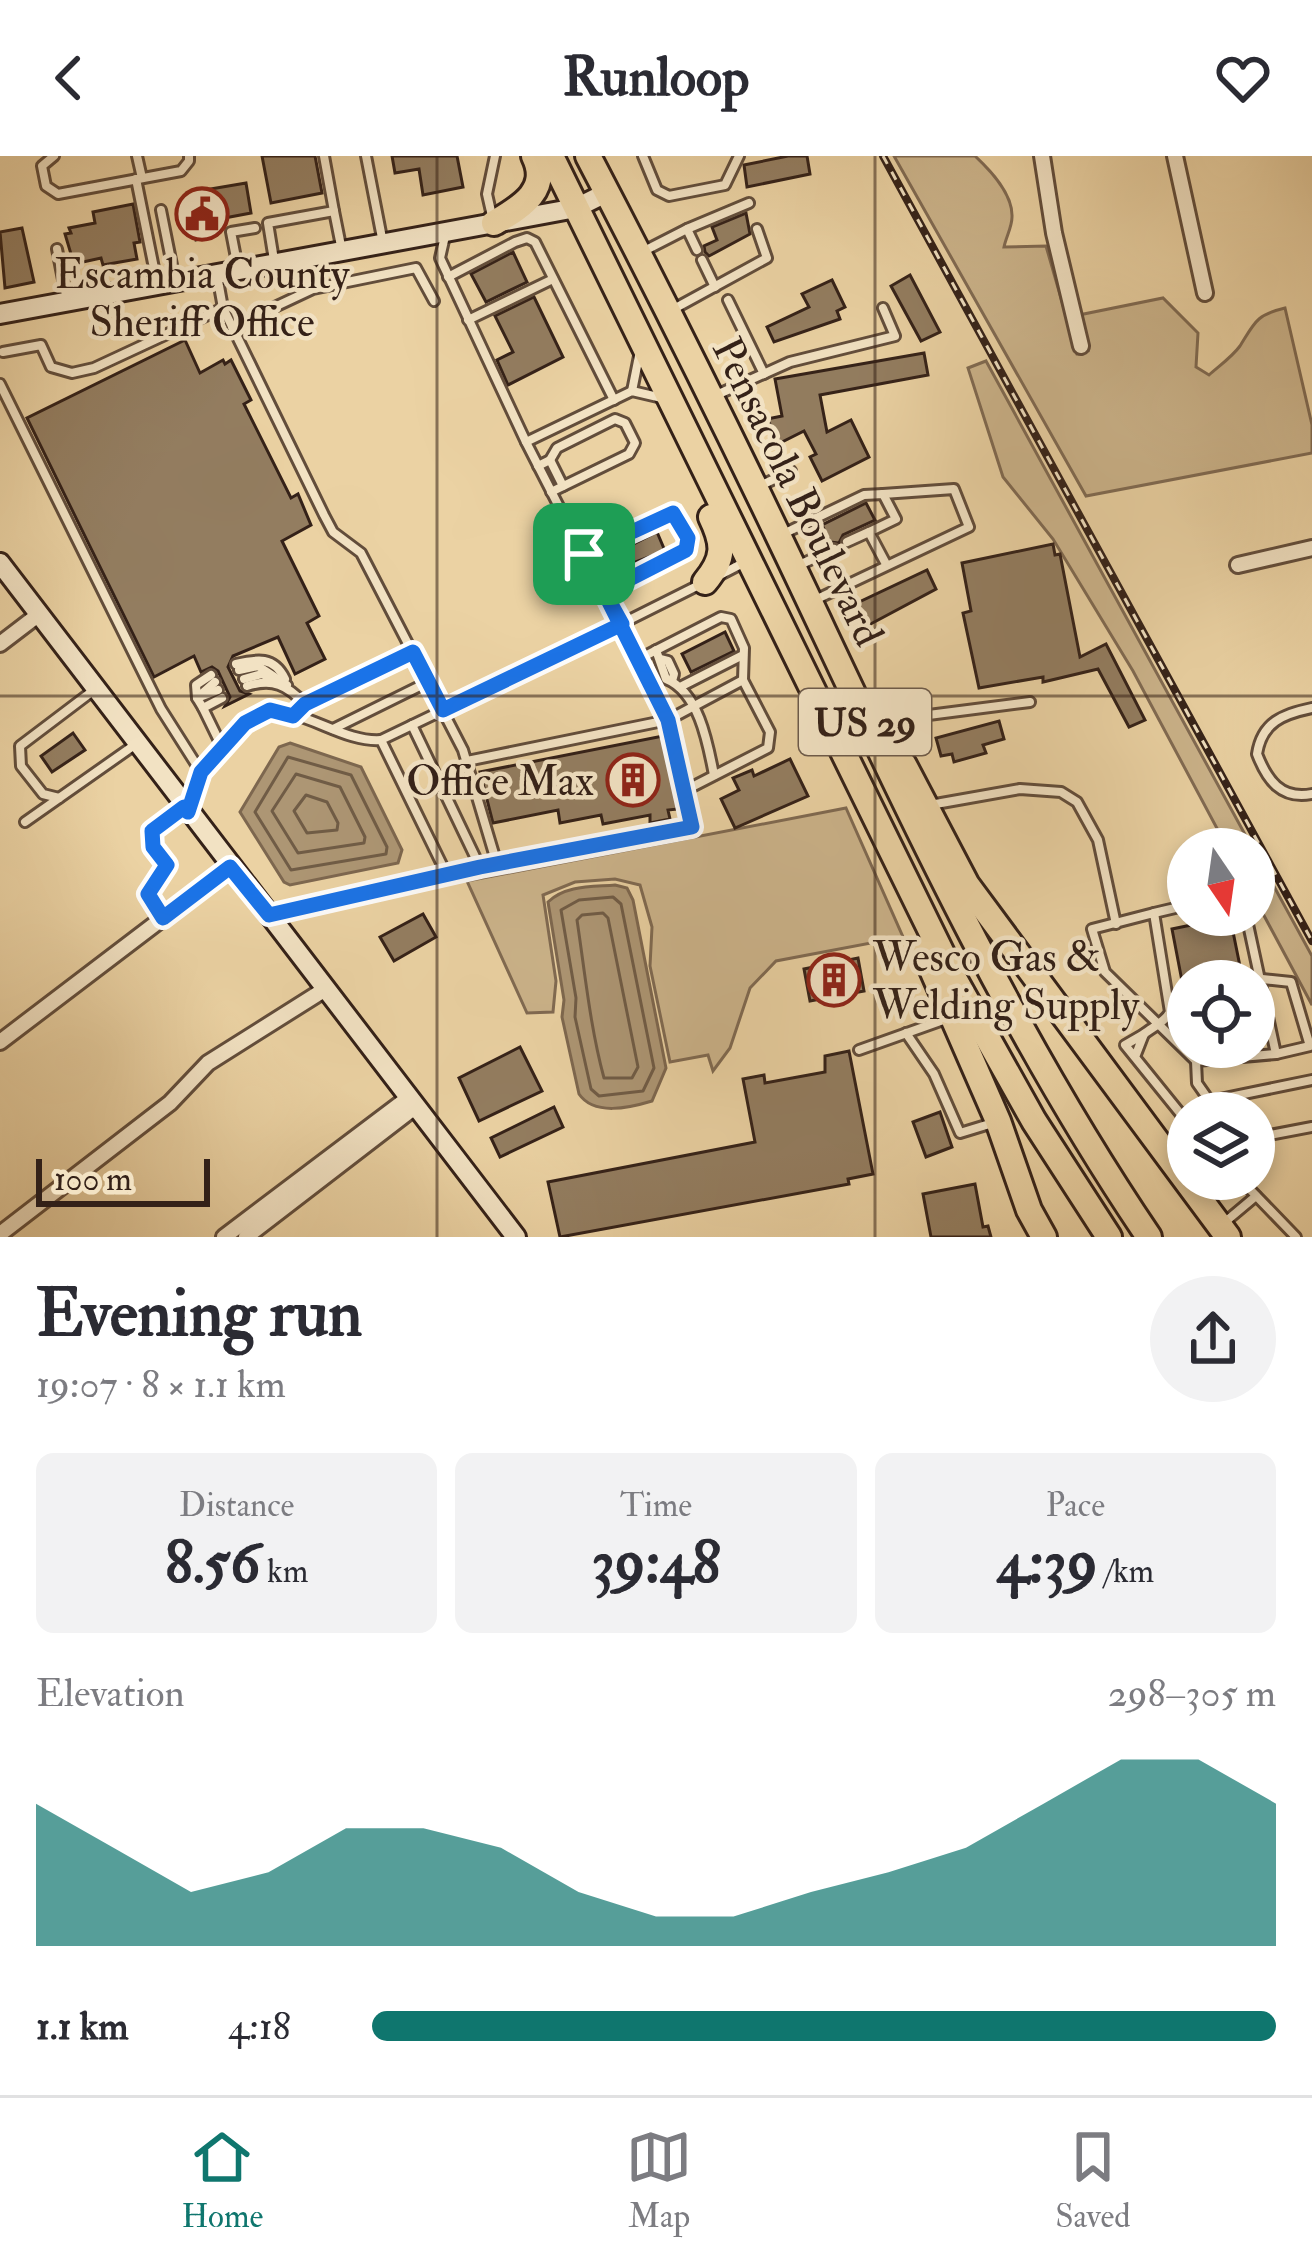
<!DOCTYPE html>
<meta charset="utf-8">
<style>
:root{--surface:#fff;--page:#f2f2f3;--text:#2b2b33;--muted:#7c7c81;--line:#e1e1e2;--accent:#0f766e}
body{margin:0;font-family:"IM FELL Double Pica",serif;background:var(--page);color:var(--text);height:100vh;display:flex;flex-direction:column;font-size:45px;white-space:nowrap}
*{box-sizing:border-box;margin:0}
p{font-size:39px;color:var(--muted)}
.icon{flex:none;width:66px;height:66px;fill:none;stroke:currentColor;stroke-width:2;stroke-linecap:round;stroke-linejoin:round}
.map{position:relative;height:1081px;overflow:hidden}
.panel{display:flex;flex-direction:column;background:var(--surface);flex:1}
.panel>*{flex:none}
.needle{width:78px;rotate:167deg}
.fabs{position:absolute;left:1167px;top:672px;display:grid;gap:24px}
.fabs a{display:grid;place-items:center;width:108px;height:108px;border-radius:50%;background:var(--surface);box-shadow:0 6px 18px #0003;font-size:60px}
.scale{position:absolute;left:36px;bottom:30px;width:174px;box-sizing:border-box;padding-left:12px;border:6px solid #342118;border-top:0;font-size:33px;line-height:42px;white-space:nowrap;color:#342118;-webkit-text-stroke:9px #f2e2c3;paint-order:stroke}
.pin{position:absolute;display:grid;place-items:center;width:102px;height:102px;color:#fff;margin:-51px;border-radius:24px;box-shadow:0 6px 18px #0006}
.round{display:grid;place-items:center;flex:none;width:126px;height:126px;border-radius:63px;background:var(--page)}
.summary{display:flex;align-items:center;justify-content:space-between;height:204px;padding:0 36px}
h1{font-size:66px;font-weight:800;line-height:90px}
.metrics{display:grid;grid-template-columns:repeat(3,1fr);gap:18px;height:204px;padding:12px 36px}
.metrics div{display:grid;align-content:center;border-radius:18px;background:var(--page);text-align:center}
.metrics b{font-size:60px;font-weight:800}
.metrics small{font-size:33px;font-weight:400}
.metrics p{font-size:33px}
.chart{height:336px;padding:24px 36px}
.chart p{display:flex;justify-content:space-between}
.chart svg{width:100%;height:216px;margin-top:12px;fill:var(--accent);opacity:.7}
ul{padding:0 36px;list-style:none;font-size:39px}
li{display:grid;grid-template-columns:192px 144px 1fr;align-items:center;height:90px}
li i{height:30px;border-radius:15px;background:var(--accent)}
header{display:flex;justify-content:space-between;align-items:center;height:156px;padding:0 36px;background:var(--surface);font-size:54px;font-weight:800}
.tab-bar{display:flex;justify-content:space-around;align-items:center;height:168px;border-top:3px solid var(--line);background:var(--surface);font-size:33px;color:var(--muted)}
.tab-bar a{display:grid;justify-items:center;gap:6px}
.tab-bar .current{color:var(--accent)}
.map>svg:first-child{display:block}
.green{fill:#ccb48b;stroke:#806a52;stroke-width:3}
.water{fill:#ad9674;stroke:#7d674f;stroke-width:3}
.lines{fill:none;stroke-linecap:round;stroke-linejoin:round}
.shore{stroke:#705c46;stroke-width:3}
.building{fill:#937d60;stroke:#342118;stroke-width:3}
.lane-casing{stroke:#624d3b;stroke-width:14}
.street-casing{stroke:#624d3b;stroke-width:20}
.secondary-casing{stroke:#342118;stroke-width:24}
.highway-casing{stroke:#342118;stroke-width:30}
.lane{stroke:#f2e2c3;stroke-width:8}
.street{stroke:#f2e2c3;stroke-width:14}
.secondary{stroke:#f2e2c3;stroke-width:18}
.highway{stroke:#ebd2a3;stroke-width:24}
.rail-casing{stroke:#342118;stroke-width:8}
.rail{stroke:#f2e2c3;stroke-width:3;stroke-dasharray:9;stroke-linecap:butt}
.route-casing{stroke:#fff;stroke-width:24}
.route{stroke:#1a73e8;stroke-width:15}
.grid{fill:none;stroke:#342118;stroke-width:3;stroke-opacity:0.55}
.labels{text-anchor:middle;stroke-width:9;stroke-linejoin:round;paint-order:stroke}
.shield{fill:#f2e2c3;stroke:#6d5b4b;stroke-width:3}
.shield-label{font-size:39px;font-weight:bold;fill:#342118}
.poi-label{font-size:42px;fill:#342118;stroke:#f2e2c3}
.street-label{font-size:42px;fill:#342118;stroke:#f2e2c3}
</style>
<header><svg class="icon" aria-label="back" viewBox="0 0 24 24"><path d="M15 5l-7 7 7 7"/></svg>Runloop<svg class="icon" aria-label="heart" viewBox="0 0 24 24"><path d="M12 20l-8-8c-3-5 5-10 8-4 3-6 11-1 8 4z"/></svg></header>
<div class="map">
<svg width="1312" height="1081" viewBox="0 0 1312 1081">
<rect width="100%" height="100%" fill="#ebd2a3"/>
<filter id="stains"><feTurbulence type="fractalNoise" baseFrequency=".00167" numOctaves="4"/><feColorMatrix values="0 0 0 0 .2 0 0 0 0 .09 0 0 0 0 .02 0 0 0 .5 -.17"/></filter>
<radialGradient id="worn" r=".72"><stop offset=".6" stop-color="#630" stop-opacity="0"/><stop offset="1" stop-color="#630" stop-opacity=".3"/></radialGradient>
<!-- green -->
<g class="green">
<path d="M894,0h81c16,15 38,38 37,61 0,10 -6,20 -8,30l42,-1 31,108 11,-3 -9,-36 84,-17 35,35 -2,34 13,8c10,-9 23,-18 31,-29 15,-24 16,-31 45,-38l27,117v28l-226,43z"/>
<polygon points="986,205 1253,693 1228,693 1133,515 1053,383 1003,321 968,212"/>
<polygon points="846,652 903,781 776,805 750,832 730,892 713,915 708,899 670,906 650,810 652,771 640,729 615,723 575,726 543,739 556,825 553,856 527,857 467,725"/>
<polygon points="1254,694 1312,800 1312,849 1254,741"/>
</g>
<!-- water -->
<g class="water">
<polygon points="290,587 361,611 402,694 398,707 290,729 284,726 240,656 279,591"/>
<path d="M615,729l12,3 6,12 33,168 -14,33c-23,7 -58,15 -73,-7l-17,-77 2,-17 -16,-98c18,-17 44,-15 67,-17z"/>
</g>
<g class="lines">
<!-- shore -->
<g class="shore">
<polygon points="288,601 351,619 387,691 386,698 291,714 255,656"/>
<polygon points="296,618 340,631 365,681 364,687 298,697 272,655"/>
<polygon points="306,639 327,646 338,667 337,674 307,677 294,655"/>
<polygon points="613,741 621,748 654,912 643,935 599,940 591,933 575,861 576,842 561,754 579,744"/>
<path d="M603,757l5,5 30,149 -6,11h-28c-14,-52 -19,-105 -27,-158l5,-5z"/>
</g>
</g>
<!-- building -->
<g class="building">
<polygon points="262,0 315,0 322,37 271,47"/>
<polygon points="392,0 457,0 463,31 423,39 419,13 395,17"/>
<polygon points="788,0 807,0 810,18 747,31 744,9"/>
<polygon points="246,27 251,57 214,64 217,79 196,84 187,37"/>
<polygon points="133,48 140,86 134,87 137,103 103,109 101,102 74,108 65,78 71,77 69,72 95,67 93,56"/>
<polygon points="746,57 750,78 709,100 705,96 704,90 717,84 712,71"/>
<polygon points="22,72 34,126 5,132 0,76"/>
<polygon points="513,96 527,126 486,146 471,118"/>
<polygon points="910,119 940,176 921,185 891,130"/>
<polygon points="832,124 845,151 837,155 840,163 774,186 767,171 809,151 802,138"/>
<polygon points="534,141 563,201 508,229 497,204 513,196 495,160"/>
<polygon points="185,184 200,217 223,204 225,208 231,204 251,244 244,248 291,342 298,338 311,369 282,385 319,460 307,467 325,503 295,518 278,481 233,500 228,511 240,535 249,538 225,550 230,541 218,515 212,511 201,516 194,500 154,521 27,262"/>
<polygon points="924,197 928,219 820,239 827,276 851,264 869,301 822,325 810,301 816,298 804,275 780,287 767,263 782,260 775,223"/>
<polygon points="866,347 875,364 843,379 839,387 830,386 822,369"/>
<polygon points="657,376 665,395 625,410 618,396"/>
<polygon points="1053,388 1055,399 1060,398 1080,501 1106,488 1145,564 1129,571 1098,513 1043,526 1043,521 979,532 963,457 971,455 962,407"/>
<polygon points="927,414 936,433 865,471 855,448"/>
<polygon points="725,476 734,495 691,516 682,498"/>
<polygon points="999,565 1004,583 983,589 986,597 954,606 952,598 941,600 936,582"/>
<polygon points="73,577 85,594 52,616 41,600"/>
<polygon points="663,580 678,653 668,654 670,663 650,667 650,659 603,668 601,659 560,667 558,654 493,667 480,616"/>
<polygon points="790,603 808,640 735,672 721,643 739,634 733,622 752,614 754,620"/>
<polygon points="423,758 436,781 394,805 380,781"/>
<polygon points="1230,761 1243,825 1182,825 1172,773"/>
<polygon points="858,802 864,835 810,845 804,813"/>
<polygon points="520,891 542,935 479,965 459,922"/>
<polygon points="849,895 873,1018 848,1023 849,1028 560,1081 548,1026 755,986 743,923 764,919 765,927 825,916 825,900"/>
<polygon points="554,951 563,971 500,1001 491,982"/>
<polygon points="940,956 952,991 926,1001 913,966"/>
<polygon points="975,1028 983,1071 988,1070 991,1081 931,1081 923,1038"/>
</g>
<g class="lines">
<!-- lane casing -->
<g class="lane-casing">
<g id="lane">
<polyline points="54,0 42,10 46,30 58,38 181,15 189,5 189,0"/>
<polyline points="137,0 142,22"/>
<polyline points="366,0 383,87"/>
<polyline points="643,0 657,34 669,40 725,29 739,0"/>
<polyline points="136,23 157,127"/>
<polyline points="161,54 175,124"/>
<polyline points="334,55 342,95"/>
<polyline points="492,60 487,38 495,0"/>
<polyline points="445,80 440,102 526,286 668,564 692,671 447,719 381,584 589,484 699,429"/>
<polyline points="57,93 67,144"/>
<polyline points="697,94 687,73 749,47"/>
<polyline points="640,97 687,73"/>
<polyline points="274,104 268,67 334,55 324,0"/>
<polyline points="702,104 715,131"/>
<polyline points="238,112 231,76 255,72"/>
<polyline points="217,119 223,152 324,359 333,376 361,397 463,594 497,708"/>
<polyline points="448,121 515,86 527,82 535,86 614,244"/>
<polyline points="728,144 764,218"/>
<polyline points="670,155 767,102 757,73"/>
<polyline points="468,164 553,123"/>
<polyline points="232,171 313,133 416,112 434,145"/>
<polyline points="3,196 41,189 51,211 72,217 94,212 223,152"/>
<polyline points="0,228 161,553 201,616"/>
<polyline points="632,235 639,200"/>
<polyline points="712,241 790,206 895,180 883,152"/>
<polyline points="526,286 632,235 662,242"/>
<polyline points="550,304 563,330"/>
<polyline points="538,310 550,304 557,292 615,263 625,267 635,287 629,298 551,336"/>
<polyline points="762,329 791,315"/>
<polyline points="783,378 864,339 883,338 896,363 869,376 886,408"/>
<polyline points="847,386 869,376"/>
<polyline points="597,392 616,430"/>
<polyline points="584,398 668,358 677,359 688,382 686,394 604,436"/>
<polyline points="795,411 834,393"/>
<polyline points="718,420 747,405"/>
<polyline points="817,443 969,371 954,333 883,338"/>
<path d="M656,494l10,29c33,13 42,65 48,96"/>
<polyline points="639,503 721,461 731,463 744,492 743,524 770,576 768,592 684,635"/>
<polyline points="660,503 668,505 674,518 672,525"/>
<path d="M236,508c21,-5 38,-8 49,15"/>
<polyline points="239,514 258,510 287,529 262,518 244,523"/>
<polyline points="211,519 196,529 197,542 215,526"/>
<path d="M247,530c26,-8 40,-1 58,18"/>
<polyline points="680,531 743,499"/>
<polyline points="218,534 197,542 203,552 222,542"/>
<polyline points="203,552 223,593"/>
<path d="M1312,552c-29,6 -50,14 -55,46 10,26 24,46 55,40"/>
<polyline points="293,559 305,548 413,496"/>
<polyline points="412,569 480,711"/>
<polyline points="333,573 428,526"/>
<polyline points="873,574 913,561 1030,546"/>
<polyline points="467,605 668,564 743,524"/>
<polyline points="59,642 43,638 21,610 20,590 94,534"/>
<path d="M191,648l10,-32 56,-58c42,-12 82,29 124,26"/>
<polyline points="930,649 1020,633 1061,636 1077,646 1098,684 1116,768"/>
<polyline points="25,666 136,588"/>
<polyline points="1154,757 1188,749"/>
<polyline points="273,759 447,719"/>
<polyline points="162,761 148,738 167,709 150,681 152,675 183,652"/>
<polyline points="1262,823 1291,826 1310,890 1276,898"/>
<polyline points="906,877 934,918 960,977 996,966"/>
<path d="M1144,878c9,-7 21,-12 26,-22l-16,-99 -62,16 13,43 91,89 80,-7 -30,-139"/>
<polyline points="859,894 949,862"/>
<polyline points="1135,901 1144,878 1125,889 1188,967"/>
<polyline points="1196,905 1197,927 1218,957"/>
<polyline points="1210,945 1312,924"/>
<polyline points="1254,982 1312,971"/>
<polyline points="1240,1023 1296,1081"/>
<polyline points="1225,1066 1256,1040"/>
</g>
</g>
<!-- street casing -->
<g class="street-casing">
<g id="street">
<polyline points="1042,0 1054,77 1081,190"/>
<polyline points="1175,0 1205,137"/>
<polyline points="1238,409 1312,392"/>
<polyline points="0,488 38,459"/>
<polyline points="0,886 230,711"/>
<polyline points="0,1078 170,947 208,907 327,832"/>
<polyline points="224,1081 408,942"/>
<polyline points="246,1081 415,951"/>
</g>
</g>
<!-- secondary casing -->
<g class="secondary-casing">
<g id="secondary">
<polyline points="0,158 576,52 608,36"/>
<polyline points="0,407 516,1081"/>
</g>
</g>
<!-- highway casing -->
<g class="highway-casing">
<g id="highway">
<polyline points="551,0 955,824 1034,965 1109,1081"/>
<path d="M588,0c76,145 149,292 219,440 104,220 205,439 342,641"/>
<path d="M494,67c25,-15 57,-32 40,-67"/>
<path d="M705,426c20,-24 19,-38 6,-65"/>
<polyline points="904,609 967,729 1228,1081"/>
<polyline points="923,793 998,965 1029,1054 1044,1081"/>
</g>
</g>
<!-- lane -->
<use href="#lane" class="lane"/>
<!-- street -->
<use href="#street" class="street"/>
<!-- secondary -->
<use href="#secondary" class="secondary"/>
<!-- highway -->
<use href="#highway" class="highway"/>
<!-- rail casing -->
<g class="rail-casing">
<polyline id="rail" points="883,0 1312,785"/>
</g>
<!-- rail -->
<use href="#rail" class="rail"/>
</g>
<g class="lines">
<!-- route casing -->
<g class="route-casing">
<path id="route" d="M584,398c12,23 25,47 38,70l-179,86 -30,-58 -108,52 -12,12 -23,-6 -25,13 -44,49 -13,40 -4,-5 -32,24 1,16 14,18 -19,29 15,24 67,-51 39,48 211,-48 212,-40 -24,-107 -64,-128 82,-42 2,-12 -15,-25 -89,41"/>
</g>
<!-- route -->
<use href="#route" class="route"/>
</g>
<!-- grid -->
<path class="grid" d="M437,0v1081M875,0v1081M0,540h1312"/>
<!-- icons -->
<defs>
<g id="civic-ring" transform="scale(2.7)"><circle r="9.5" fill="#f2e2c3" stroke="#8f2418" stroke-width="1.5"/><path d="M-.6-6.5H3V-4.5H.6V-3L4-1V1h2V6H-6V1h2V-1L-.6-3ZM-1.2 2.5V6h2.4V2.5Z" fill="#8f2418"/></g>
<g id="building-ring" transform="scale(2.7)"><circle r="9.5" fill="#f2e2c3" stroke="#8f2418" stroke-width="1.5"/><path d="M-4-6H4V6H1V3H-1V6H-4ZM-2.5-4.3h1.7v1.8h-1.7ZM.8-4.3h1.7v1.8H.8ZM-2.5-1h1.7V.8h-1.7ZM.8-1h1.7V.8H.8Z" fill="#8f2418"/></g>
</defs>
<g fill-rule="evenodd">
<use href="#civic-ring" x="202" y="58"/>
<use href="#building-ring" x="633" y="624"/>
<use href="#building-ring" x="834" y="824"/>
</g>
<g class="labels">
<!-- shield labels -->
<rect class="shield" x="799" y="533" width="132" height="66" rx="9"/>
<g class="shield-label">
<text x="865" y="580">US 29</text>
</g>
<!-- poi labels -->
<g class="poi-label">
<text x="202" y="132">Escambia County<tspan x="202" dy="48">Sheriff Office</tspan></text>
<text x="594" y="639" text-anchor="end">Office Max</text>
<text x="873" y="815" text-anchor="start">Wesco Gas &amp;<tspan x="873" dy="48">Welding Supply</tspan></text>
</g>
<!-- street labels -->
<g class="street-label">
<text transform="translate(799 335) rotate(64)" y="15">Pensacola Boulevard</text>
</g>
</g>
<rect width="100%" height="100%" filter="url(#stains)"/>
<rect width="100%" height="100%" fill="url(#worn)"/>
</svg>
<div class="fabs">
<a><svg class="needle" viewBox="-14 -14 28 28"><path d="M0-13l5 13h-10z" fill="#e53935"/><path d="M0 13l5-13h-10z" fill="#7c7c81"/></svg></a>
<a><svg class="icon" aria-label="locate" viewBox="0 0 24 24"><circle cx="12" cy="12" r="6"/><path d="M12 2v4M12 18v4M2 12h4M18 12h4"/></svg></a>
<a><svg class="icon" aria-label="layers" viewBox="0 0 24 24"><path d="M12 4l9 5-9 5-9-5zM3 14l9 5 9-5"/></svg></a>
</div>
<div class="scale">100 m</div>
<div class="pin" style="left:584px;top:398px;background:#1e9e55"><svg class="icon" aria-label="arrive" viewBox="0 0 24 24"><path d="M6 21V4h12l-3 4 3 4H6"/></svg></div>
</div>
<section class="panel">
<div class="summary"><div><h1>Evening run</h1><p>19:07 · 8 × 1.1 km</p></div><a class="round"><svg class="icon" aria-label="share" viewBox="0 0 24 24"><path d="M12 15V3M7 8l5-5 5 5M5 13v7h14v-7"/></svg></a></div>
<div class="metrics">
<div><p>Distance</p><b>8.56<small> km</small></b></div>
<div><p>Time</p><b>39:48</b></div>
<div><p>Pace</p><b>4:39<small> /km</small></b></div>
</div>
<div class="chart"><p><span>Elevation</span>298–305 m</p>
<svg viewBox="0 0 160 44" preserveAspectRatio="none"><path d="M0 44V15L10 24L20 33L30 29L40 20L50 20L60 24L70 33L80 38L90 38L100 33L110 29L120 24L130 15L140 6L150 6L160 15V44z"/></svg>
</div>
<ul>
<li><b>1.1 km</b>4:18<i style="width:100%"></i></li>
</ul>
</section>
<nav class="tab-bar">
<a class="current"><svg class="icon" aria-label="home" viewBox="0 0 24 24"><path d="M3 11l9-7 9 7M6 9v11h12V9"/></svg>Home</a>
<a><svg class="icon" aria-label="map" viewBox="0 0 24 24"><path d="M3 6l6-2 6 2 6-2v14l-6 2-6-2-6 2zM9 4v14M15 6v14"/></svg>Map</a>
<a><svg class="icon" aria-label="saved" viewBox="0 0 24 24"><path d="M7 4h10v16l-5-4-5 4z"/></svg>Saved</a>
</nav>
